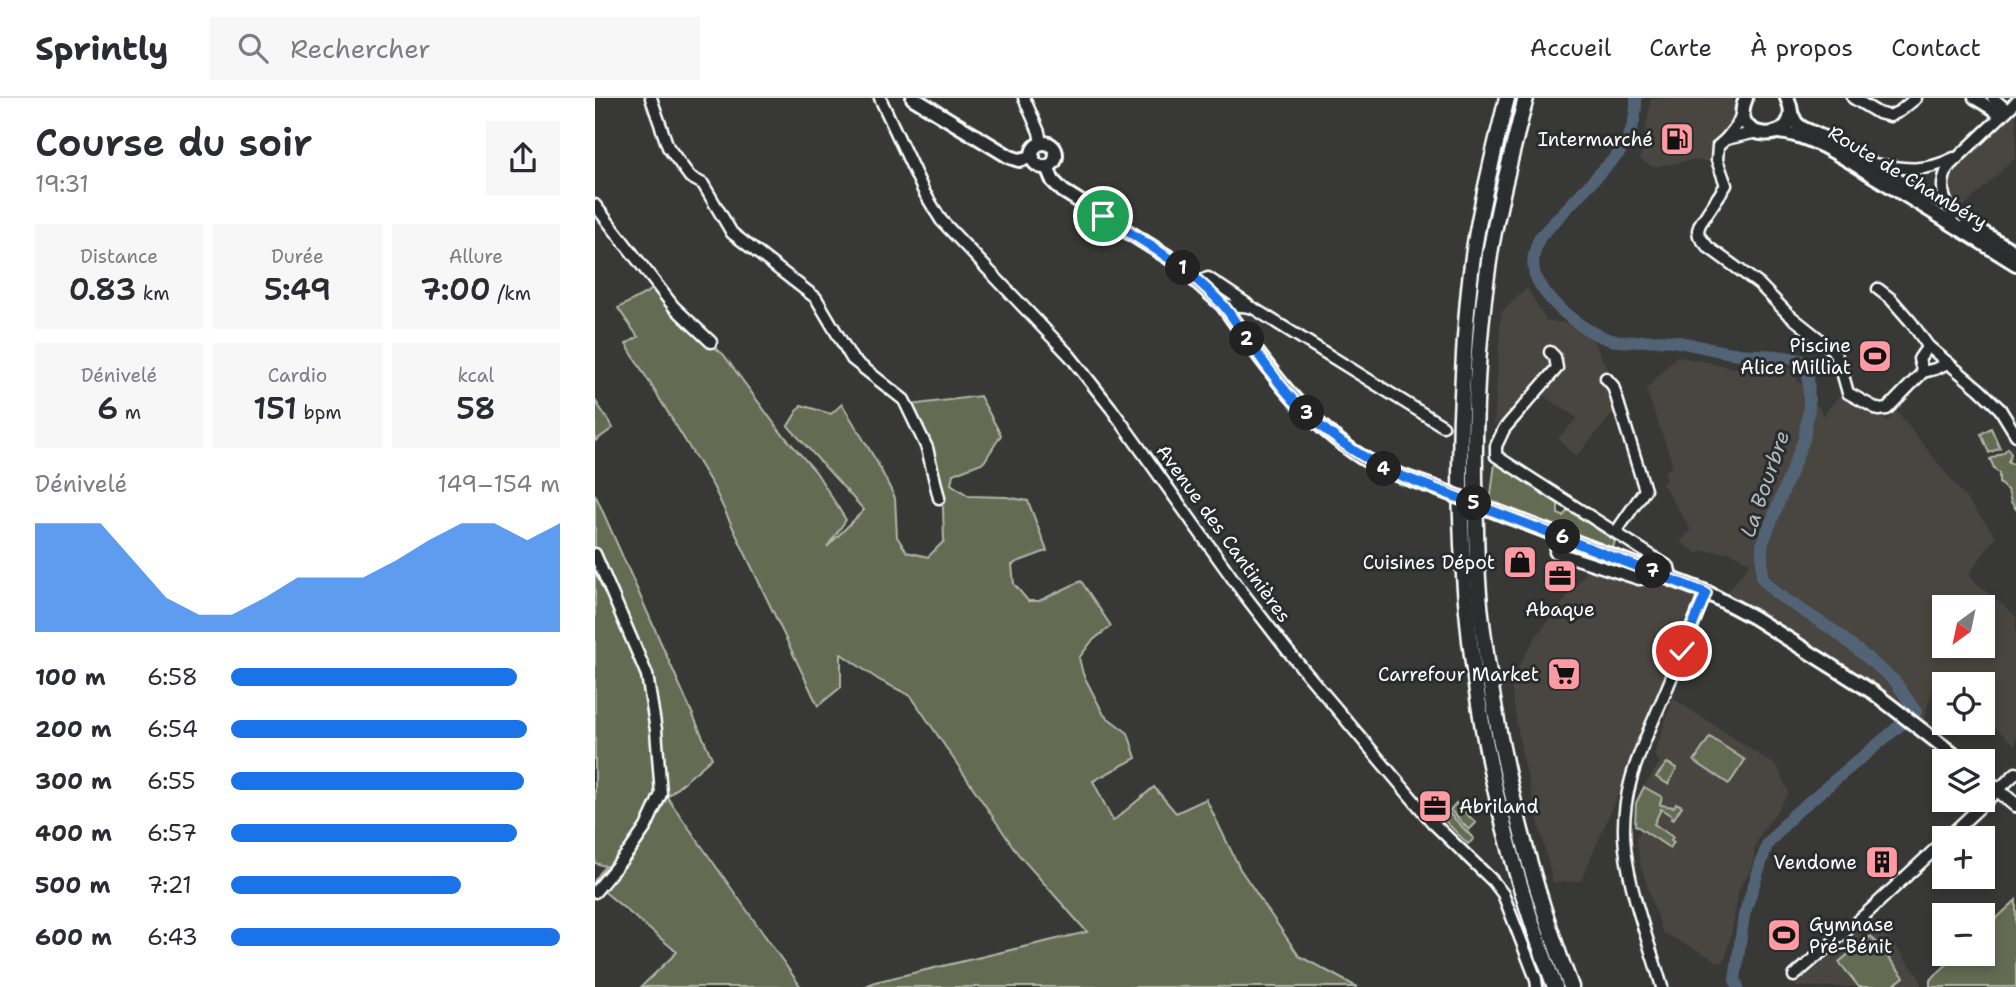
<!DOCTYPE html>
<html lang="fr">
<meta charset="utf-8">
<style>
:root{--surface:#fff;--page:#f7f7f7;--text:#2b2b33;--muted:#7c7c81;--line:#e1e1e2;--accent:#1a73e8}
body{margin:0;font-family:"Shantell Sans",sans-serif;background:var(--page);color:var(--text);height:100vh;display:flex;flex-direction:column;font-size:26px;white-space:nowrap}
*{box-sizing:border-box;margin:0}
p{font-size:23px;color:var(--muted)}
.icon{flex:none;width:38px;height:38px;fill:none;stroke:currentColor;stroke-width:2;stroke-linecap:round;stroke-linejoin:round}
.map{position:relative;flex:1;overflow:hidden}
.sheet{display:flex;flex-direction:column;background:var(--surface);width:595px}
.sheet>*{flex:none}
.needle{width:46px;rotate:213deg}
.controls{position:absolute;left:1337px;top:497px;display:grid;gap:14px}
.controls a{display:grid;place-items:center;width:63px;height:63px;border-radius:0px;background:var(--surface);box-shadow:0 4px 10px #0003;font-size:35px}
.pin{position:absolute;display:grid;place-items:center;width:60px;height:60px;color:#fff;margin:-30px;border:4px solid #fff;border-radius:50%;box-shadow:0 2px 7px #0007}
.km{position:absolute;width:35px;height:35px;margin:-18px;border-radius:50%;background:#222;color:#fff;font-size:19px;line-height:35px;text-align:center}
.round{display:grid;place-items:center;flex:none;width:74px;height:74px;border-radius:0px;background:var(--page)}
.head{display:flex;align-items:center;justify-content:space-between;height:119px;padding:0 35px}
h1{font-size:38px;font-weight:600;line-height:52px}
.figures{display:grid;grid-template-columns:repeat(3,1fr);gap:10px;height:119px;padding:7px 35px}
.figures div{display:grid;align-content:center;border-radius:0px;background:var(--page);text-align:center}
.figures b{font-size:30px;font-weight:600}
.figures small{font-size:19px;font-weight:400}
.figures p{font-size:19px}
.chart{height:196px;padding:14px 35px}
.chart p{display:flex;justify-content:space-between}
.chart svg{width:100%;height:126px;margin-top:7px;fill:var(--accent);opacity:.7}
ul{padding:0 35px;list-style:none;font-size:23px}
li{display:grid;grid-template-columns:112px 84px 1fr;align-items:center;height:52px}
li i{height:18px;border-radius:9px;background:var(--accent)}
header{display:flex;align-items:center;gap:42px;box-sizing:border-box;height:98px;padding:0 35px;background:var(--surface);border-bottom:2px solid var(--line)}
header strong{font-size:33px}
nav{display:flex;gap:38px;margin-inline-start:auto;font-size:24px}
.search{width:490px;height:63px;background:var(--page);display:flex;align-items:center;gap:18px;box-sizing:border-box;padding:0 24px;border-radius:0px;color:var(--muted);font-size:26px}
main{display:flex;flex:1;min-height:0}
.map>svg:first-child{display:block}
.built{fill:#494540;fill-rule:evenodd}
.green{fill:#636c52;stroke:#b1b6a8;stroke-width:2}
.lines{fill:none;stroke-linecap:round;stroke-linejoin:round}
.river{stroke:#516474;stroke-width:12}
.minor-casing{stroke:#fff;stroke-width:15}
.major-casing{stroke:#fff;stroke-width:18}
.highway-casing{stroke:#fff;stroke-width:19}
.minor{stroke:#2a2d2e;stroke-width:10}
.major{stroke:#2a2d2e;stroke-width:12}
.highway{stroke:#2a2d2e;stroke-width:14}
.major-bridge-casing{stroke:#fff;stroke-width:18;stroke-linecap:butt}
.major-bridge{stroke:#2a2d2e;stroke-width:12}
.route-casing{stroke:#fff;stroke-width:14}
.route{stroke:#1a73e8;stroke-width:9}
.labels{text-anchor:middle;stroke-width:6;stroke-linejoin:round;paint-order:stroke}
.poi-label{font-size:19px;fill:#fff;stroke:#2a2d2e;text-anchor:end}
.street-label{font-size:19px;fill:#fff;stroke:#2a2d2e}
.water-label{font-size:21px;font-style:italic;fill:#b1b9c0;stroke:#2a2d2e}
</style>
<header>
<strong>Sprintly</strong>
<div class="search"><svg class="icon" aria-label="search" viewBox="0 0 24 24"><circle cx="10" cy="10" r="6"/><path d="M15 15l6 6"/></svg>Rechercher</div>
<nav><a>Accueil</a><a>Carte</a><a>À propos</a><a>Contact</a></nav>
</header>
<main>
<section class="sheet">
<div class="head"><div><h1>Course du soir</h1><p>19:31</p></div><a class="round"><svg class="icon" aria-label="share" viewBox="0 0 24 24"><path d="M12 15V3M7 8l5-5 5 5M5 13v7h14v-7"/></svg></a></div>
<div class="figures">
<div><p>Distance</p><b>0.83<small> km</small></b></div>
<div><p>Durée</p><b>5:49</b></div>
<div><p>Allure</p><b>7:00<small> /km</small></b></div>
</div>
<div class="figures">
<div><p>Dénivelé</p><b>6<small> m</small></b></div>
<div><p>Cardio</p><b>151<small> bpm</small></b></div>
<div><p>kcal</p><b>58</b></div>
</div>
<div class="chart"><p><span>Dénivelé</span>149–154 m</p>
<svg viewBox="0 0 160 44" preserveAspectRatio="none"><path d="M0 44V6L10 6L20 6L30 19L40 32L50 38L60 38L70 32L80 25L90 25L100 25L110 19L120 12L130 6L140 6L150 12L160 6V44z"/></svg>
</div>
<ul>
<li><b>100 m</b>6:58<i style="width:87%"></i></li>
<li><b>200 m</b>6:54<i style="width:90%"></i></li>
<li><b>300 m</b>6:55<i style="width:89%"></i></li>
<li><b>400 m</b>6:57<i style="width:87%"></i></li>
<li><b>500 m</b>7:21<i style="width:70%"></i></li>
<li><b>600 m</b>6:43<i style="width:100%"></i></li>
</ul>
</section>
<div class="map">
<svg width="1421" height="889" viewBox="0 0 1421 889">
<rect width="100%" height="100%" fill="#383836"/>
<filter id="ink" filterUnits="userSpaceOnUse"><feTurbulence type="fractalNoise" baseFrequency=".0143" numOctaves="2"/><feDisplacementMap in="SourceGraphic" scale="14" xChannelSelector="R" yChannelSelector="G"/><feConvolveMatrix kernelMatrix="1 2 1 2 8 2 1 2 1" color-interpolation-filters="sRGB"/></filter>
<g filter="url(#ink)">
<!-- built -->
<g class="built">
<polygon points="1056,0 1137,0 1145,19 1115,64 1098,62 1057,69 1045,61"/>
<polygon points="1421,11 1421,59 1364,113 1356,101 1354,85 1356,75 1361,67"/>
<polygon points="932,190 951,222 985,228 995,237 1029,302 981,359 963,340 982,320 944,295 899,327 906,214"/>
<path d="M1082,258l92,19 18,-10 37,50 15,-20 49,26 8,-11 100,126 -27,38 7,9 40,33v130l-33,-29v-33h-37l-10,-8 -13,48 -48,-38 -148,-93 23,-30 -20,-11 -29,-1 -2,3 -19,-12 11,-12 -29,-47 5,-4 -3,-6 9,-8 -27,-76zM1349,509h39v39h-39z"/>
<polygon points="1000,463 1099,498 1102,506 1066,597 986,783 958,785 926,652 915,584 939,541"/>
<polygon points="1078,600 1183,669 1194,695 1166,736 1160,748 1158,768 1144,791 1138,828 1130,861 1126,865 1067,834 1045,765 1041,739 1046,732 1040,727 1041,705 1048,690 1065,664 1059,657"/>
<polygon points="1279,821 1325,880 1326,889 1199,889"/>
</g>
<!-- green -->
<g class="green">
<polygon points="58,191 83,222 128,256 184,332 221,374 251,422 232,449 269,412 193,328 206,307 236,316 247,306 282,364 300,400 302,439 312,454 333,459 349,443 348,410 339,360 315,307 385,298 406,337 389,364 358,376 356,386 374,398 411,399 433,403 452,453 422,464 417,467 419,486 433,503 444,503 486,483 516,528 497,543 484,560 488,576 509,617 533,635 541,660 498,683 518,723 559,689 581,715 611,701 645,771 704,858 762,889 269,889 280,884 492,834 423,756 316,598 284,582 246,556 246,589 223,608 118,388 31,246 43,239 23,210"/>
<polygon points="0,302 18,330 0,343"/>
<polygon points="1396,330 1405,350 1394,355 1386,336"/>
<polygon points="1413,350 1416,356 1413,364 1419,366 1421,369 1421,411 1416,404 1413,393 1404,385 1404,375 1400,372 1395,361 1409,354"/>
<polygon points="900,365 963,406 963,416 968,418 973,412 1020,443 1018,450 895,404"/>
<polygon points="0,396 117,660 72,699 206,889 46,889 82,854 0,786 0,782 10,768 0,765"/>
<polygon points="1115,639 1150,662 1134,686 1099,663"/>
<polygon points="1072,665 1082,670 1073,686 1061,679"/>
<polygon points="1049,689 1067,699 1065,706 1066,707 1079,709 1081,705 1087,708 1078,722 1076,721 1077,718 1066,711 1059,726 1078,739 1076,742 1079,744 1075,750 1040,727 1041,705"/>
<polygon points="861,705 881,725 874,732 855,712"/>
<polygon points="853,714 879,741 873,746 848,721"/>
<polygon points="1421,802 1421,889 1335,889 1335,882 1363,856 1388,856 1388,833"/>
<polygon points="1276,838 1309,879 1296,889 1264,889 1244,864"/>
</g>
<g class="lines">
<!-- river -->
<path class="river" d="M1041,0c1,21 -5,38 -17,55l-79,84c-11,24 -9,39 8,59 15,18 46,43 70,45 18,2 37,-3 54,0 23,3 45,11 68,13 18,2 48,0 64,8l4,7 1,39 -5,31 -42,106v33l15,16 59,38 59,49 21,31 -124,104 -25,29 -23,70 -9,65 3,7"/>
<!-- minor casing -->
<g class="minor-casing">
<g id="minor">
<polyline points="56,0 73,49 95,79 108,86 137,135 221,200 257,261 309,302 332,350 344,400"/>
<polyline points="285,0 329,94 346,122 475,258 516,310 648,495 692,552 837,724 898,783 908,796 941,881 942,889"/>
<polyline points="429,0 444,34 446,45"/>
<polyline points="1258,0 1283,15 1295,18 1305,13 1321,0"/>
<polyline points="1379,0 1397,11 1405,19"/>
<polyline points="1398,0 1412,12"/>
<polyline points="1148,13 1142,27 1131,41 1162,34"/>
<polyline points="1131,41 1123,48 1122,62 1131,87 1105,126 1103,132 1104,138 1113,149 1164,186 1193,216 1237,251 1244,263 1253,295 1284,312 1292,311 1328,274 1340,271 1353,265"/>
<path d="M1279,66c30,5 51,9 80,-6"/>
<polyline points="0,107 79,209 116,244"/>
<path d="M1359,117c-12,-15 -15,-32 -5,-49l67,-64"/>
<polyline points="603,183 613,180 652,206"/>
<polyline points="1283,191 1296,201 1316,224 1333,248 1384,291 1405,311 1421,337"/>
<path d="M628,207c13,2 17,-1 30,3l190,118"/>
<polyline points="955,254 960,259 962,270 909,331 901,348 901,358 1074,469 1076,480"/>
<polyline points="1328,274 1324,261 1333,248"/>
<polyline points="1011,280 1018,288 1050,392 1021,434"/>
<polyline points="960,454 1044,481 1055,479 1059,474"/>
<polyline points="0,456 52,577 61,632 66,696 51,729 35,752 0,794"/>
<polyline points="1352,740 1421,675"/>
<polyline points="1199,878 1273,814 1349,743"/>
<path d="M1067,889c-13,-44 -32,-94 -37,-139 -7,-61 21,-108 43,-162 13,-31 25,-63 38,-94"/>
</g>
</g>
<!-- major casing -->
<g class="major-casing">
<g id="major">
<polyline points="318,0 415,59 424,62 438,59"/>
<path d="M1151,0c-21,48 63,47 41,0"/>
<polyline points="1196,15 1201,25 1207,30 1245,47 1330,99"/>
<path d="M1183,34c34,2 72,30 101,47 46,28 91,56 137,85"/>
<circle cx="449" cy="57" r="12"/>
<path d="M452,69l6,14 10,10 110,69 50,45c41,58 79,115 140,153 22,13 46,21 70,29"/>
<polyline points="1372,125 1421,155"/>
<polyline points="915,419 1111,494 1158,519 1279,595 1367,663"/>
<polyline points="1388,680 1421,707"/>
</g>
</g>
<!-- highway casing -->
<g class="highway-casing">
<g id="highway">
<path d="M912,0c-12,48 -24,96 -32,145 -7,43 -10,88 -12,131 -13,209 17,418 92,613"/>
<path d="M931,0c-13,49 -26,99 -35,150 -12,76 -17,155 -16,232 1,47 1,96 7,143 15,124 44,247 89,364"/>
</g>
</g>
<!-- minor -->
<use href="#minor" class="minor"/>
<!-- major -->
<use href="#major" class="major"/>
<!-- highway -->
<use href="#highway" class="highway"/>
<!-- major-bridge casing -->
<g class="major-bridge-casing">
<polyline id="major-bridge" points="838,389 915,419"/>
</g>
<!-- major-bridge -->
<use href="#major-bridge" class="major-bridge"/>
</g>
</g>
<g class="lines" filter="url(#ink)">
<!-- route casing -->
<g class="route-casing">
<path id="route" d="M508,118c42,26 85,51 119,88 11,12 18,27 28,39 15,21 31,45 49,63 28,29 60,50 95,67l312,120 -24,58"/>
</g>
<!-- route -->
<use href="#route" class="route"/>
</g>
<!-- icons -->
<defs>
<g id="fuel-square" transform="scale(1.75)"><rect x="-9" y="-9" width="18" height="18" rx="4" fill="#ff9aa2" stroke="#2a2d2e"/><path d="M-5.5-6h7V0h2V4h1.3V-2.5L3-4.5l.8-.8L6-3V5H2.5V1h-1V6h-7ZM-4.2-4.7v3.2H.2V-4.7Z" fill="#111"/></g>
<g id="stadium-square" transform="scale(1.75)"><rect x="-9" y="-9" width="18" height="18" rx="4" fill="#ff9aa2" stroke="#2a2d2e"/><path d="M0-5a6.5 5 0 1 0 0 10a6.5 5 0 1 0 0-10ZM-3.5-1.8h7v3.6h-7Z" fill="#111"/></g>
<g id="shop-square" transform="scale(1.75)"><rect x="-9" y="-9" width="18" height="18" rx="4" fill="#ff9aa2" stroke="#2a2d2e"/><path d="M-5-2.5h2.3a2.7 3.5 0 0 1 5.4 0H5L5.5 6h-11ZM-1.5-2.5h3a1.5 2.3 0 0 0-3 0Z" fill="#111"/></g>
<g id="office-square" transform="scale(1.75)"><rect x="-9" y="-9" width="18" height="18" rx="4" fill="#ff9aa2" stroke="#2a2d2e"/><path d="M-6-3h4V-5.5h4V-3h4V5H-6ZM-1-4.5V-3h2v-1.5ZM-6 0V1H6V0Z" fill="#111"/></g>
<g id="supermarket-square" transform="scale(1.75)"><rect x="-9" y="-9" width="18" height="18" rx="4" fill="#ff9aa2" stroke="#2a2d2e"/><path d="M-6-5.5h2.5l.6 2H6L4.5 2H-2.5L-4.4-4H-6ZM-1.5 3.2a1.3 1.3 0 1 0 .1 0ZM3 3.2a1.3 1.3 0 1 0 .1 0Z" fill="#111"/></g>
<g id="building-square" transform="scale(1.75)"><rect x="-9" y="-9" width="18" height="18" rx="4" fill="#ff9aa2" stroke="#2a2d2e"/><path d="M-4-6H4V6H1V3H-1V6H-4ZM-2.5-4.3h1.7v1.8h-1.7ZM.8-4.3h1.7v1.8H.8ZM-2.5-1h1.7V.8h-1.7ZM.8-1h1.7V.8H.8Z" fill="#111"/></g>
</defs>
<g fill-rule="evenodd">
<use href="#fuel-square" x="1082" y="41"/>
<use href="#stadium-square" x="1280" y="258"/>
<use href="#shop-square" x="925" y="464"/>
<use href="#office-square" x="965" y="478"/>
<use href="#supermarket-square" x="969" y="576"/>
<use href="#office-square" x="840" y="708"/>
<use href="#building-square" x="1287" y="764"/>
<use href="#stadium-square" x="1189" y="837"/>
</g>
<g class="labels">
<!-- poi labels -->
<g class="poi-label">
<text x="1058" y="48">Intermarché</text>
<text x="1256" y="254">Piscine<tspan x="1256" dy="22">Alice Milliat</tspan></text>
<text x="900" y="471">Cuisines Dépot</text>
<text x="965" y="518" text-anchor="middle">Abaque</text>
<text x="944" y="583">Carrefour Market</text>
<text x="864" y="715" text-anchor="start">Abriland</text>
<text x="1262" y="771">Vendome</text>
<text x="1214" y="833" text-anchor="start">Gymnase<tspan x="1214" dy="22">Pré-Bénit</tspan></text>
</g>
<!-- street labels -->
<g class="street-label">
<text transform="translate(1313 79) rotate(31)" y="7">Route de Chambéry</text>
<text transform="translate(629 435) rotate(54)" y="7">Avenue des Cantinières</text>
</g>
<!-- water labels -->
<g class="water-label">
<text transform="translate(1170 386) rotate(-71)" y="7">La Bourbre</text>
</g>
</g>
</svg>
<div class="controls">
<a><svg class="needle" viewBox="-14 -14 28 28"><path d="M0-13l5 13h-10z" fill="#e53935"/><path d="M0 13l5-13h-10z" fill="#7c7c81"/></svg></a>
<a><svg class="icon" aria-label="locate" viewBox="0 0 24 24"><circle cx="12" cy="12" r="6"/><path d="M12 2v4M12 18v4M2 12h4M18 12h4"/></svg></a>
<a><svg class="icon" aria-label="layers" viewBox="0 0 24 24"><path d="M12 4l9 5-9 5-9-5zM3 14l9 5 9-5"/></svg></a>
<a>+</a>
<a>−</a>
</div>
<div class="pin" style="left:508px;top:118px;background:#1e9e55"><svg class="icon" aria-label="arrive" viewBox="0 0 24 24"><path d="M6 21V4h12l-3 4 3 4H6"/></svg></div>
<div class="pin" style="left:1087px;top:553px;background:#d93025"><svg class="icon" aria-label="check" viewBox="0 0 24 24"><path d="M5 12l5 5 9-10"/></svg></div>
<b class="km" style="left:588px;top:170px">1</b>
<b class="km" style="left:652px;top:241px">2</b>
<b class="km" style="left:712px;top:315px">3</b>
<b class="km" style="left:789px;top:371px">4</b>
<b class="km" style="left:879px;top:405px">5</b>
<b class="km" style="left:968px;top:439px">6</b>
<b class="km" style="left:1058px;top:473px">7</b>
</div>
</main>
